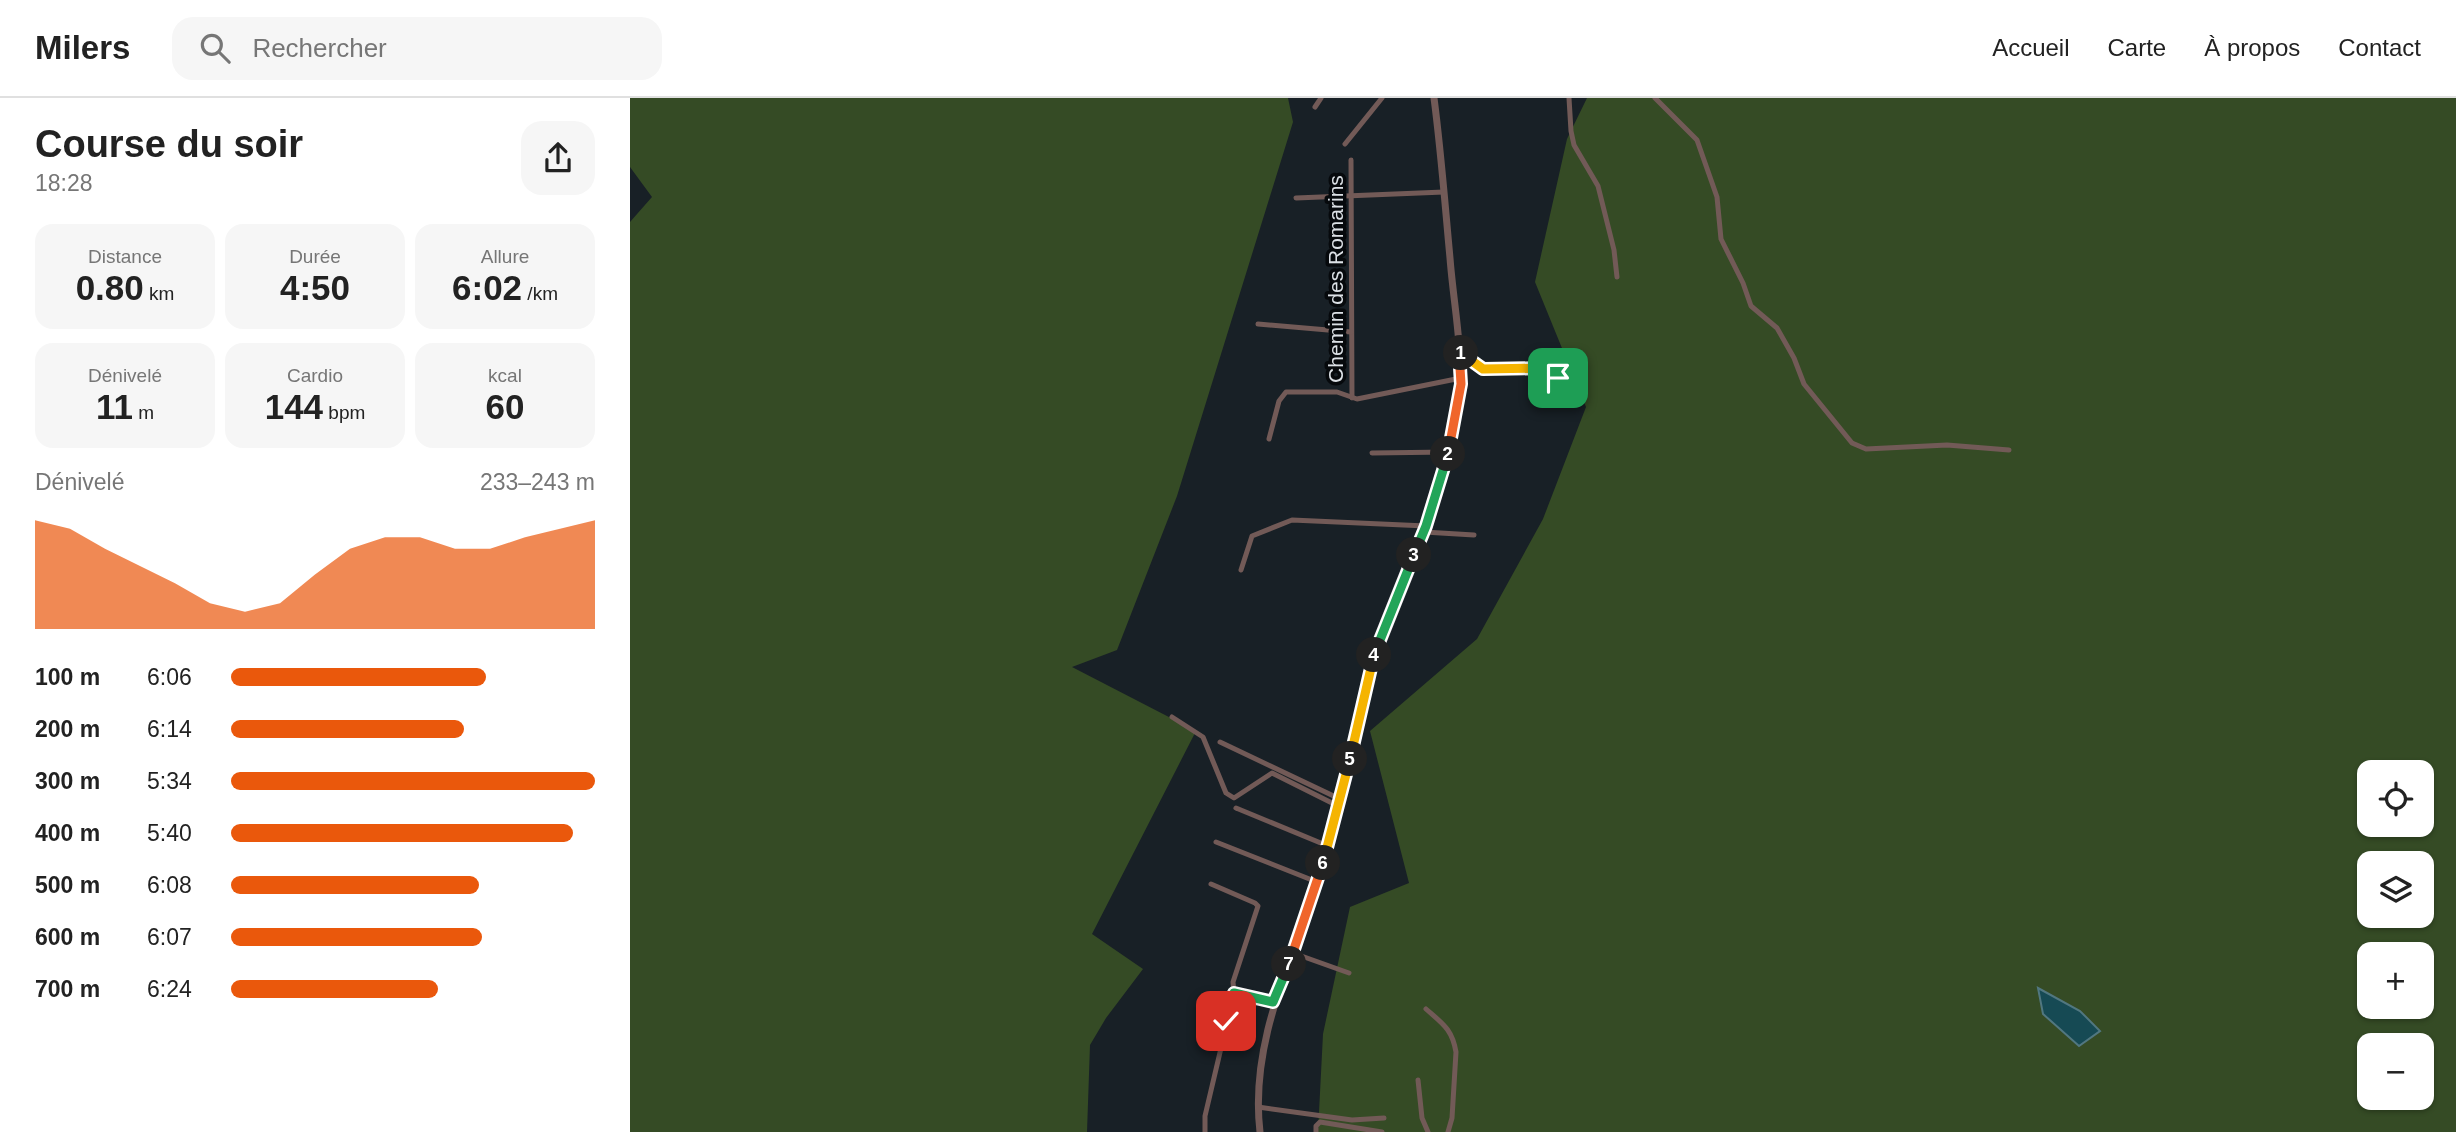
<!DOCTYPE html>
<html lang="fr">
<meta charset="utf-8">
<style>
:root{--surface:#fff;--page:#f6f6f6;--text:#222;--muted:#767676;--line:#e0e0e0;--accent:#ea580c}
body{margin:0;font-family:Helvetica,sans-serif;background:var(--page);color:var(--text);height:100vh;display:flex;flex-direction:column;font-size:26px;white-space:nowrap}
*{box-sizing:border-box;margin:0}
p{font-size:23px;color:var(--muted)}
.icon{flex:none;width:38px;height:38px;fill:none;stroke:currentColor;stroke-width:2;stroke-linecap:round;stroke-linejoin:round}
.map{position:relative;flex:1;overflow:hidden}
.sheet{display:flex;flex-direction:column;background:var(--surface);width:630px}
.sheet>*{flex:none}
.fabs{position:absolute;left:1727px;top:662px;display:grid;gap:14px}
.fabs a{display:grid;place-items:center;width:77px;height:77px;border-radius:14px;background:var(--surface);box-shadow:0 2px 5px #0004;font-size:35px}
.pin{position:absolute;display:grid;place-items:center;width:60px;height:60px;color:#fff;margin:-30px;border-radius:14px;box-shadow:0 4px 10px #0006}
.km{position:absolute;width:35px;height:35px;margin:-18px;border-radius:50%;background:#222;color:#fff;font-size:19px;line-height:35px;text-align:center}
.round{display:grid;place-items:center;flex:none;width:74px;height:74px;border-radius:21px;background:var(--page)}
.headline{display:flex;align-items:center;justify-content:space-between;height:119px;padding:0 35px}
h1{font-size:38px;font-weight:700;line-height:52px}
.metrics{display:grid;grid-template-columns:repeat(3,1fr);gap:10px;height:119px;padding:7px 35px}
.metrics div{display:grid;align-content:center;border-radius:18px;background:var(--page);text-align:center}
.metrics b{font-size:35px;font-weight:700}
.metrics small{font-size:19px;font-weight:400}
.metrics p{font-size:19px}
.chart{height:196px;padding:14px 35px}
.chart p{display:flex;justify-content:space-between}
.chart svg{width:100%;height:126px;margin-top:7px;fill:var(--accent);opacity:.7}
ul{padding:0 35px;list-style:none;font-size:23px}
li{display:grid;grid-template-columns:112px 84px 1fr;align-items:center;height:52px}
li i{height:18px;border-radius:9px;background:var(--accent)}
header{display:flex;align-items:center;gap:42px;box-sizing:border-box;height:98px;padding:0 35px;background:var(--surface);border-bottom:2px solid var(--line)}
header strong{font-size:33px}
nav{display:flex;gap:38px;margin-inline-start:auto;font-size:24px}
.search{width:490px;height:63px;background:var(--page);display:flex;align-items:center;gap:18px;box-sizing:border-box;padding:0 24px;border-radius:21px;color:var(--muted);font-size:26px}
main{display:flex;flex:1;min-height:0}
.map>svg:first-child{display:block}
.green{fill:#354b25;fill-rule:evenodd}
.water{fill:#164a54;stroke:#517780;stroke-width:2}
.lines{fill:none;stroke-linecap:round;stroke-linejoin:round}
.minor{stroke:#725a57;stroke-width:5}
.tertiary{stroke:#725a57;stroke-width:7}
.split-1-casing{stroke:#fff;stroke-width:14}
.split-2-casing{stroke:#fff;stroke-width:14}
.split-3-casing{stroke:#fff;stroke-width:14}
.split-4-casing{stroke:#fff;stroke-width:14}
.split-5-casing{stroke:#fff;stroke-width:14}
.split-6-casing{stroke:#fff;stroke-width:14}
.split-7-casing{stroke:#fff;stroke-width:14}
.split-8-casing{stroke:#fff;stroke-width:14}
.split-1{stroke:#f5b400;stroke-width:9}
.split-2{stroke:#f0652b;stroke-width:9}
.split-3{stroke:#22a559;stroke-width:9}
.split-4{stroke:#22a559;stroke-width:9}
.split-5{stroke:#f5b400;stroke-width:9}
.split-6{stroke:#f5b400;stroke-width:9}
.split-7{stroke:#f0652b;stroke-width:9}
.split-8{stroke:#22a559;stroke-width:9}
.labels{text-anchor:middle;stroke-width:7;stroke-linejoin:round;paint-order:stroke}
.street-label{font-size:21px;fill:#dce1e6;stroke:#06090c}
</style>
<header>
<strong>Milers</strong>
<div class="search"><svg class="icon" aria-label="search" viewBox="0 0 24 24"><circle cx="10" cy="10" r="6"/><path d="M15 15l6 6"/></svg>Rechercher</div>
<nav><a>Accueil</a><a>Carte</a><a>À propos</a><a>Contact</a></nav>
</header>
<main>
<section class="sheet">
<div class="headline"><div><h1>Course du soir</h1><p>18:28</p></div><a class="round"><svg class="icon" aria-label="share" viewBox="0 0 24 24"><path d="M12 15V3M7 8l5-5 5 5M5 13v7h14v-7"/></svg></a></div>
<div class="metrics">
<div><p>Distance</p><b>0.80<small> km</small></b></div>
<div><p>Durée</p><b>4:50</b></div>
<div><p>Allure</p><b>6:02<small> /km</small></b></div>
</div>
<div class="metrics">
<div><p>Dénivelé</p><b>11<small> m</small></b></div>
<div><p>Cardio</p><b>144<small> bpm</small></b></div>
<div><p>kcal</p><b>60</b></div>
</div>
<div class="chart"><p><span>Dénivelé</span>233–243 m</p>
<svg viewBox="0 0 160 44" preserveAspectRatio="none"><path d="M0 44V6L10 9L20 16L30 22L40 28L50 35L60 38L70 35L80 25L90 16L100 12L110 12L120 16L130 16L140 12L150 9L160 6V44z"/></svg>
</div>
<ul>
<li><b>100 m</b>6:06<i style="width:70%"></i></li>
<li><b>200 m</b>6:14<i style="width:64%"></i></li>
<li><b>300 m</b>5:34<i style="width:100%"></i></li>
<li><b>400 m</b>5:40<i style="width:94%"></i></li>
<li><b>500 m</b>6:08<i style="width:68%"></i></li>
<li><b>600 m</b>6:07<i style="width:69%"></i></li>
<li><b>700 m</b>6:24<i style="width:57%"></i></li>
</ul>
</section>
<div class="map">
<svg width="1826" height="1034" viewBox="0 0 1826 1034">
<rect width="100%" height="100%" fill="#182026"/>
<!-- green -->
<g class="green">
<polygon points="0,0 658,0 663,24 547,398 487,552 442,569 566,633 462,836 513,871 476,920 460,947 457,1034 0,1034 0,124 22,99 0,69"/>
<path d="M957,0h869v1034h-1138l5,-98 27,-127 59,-24 -39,-152 107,-92 66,-120 43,-112 -51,-125 32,-143zM1740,674h52v52h-52zM1740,765h52v52h-52zM1740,856h52v52h-52zM1740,947h52v52h-52z"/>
</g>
<!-- water -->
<polygon class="water" points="1408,890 1450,913 1470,933 1449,948 1413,916"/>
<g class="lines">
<!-- minor -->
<g class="minor">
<polyline points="939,0 941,33 944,47 968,88 984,152 987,179"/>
<polyline points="1025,0 1067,42 1087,99 1091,141 1113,185 1121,208 1147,230 1164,260 1174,286 1222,345 1236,351 1317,347 1379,352"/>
<polyline points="685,9 691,0"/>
<polyline points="715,46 752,0"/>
<polyline points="721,62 722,300"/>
<polyline points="666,100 814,94"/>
<polyline points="628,226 721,234"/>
<polyline points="829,253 853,270 920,270 928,280"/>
<polyline points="639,341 649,303 656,294 707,294 727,301 831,280"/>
<polyline points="742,355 819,354"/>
<polyline points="794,434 844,437"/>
<polyline points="611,472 622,438 662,422 796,428"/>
<polyline points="542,619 573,639 596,695 604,700 642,675 708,708"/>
<polyline points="590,644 710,701"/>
<polyline points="606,710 698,748"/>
<polyline points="586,744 687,784"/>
<polyline points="663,855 719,875"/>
<polyline points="604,895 644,904"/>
<path d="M796,911c17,15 26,20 30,43l-4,66 -4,14"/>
<polyline points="788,982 792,1020 798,1034"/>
<polyline points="628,1009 722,1022 754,1020"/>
<polyline points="575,1034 575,1018 604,895 603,884 628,808 625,805 581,786"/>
<polyline points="686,1034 686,1028 690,1024 752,1034"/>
</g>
<!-- tertiary -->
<path class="tertiary" d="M630,1034c-11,-93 35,-177 62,-263 22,-70 31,-144 52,-214 23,-73 64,-140 79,-216 3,-18 8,-40 8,-58 0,-41 -8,-83 -11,-123 -5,-53 -9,-107 -16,-160"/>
</g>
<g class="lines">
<!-- split-1 casing -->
<g class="split-1-casing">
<polyline id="split-1" points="831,255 853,271 920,270 928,280"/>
</g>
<!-- split-2 casing -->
<g class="split-2-casing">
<polyline id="split-2" points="818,356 831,286 829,253 831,255"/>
</g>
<!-- split-3 casing -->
<g class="split-3-casing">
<polyline id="split-3" points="784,457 796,428 818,356"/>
</g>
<!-- split-4 casing -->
<g class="split-4-casing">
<polyline id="split-4" points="744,557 784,457"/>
</g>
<!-- split-5 casing -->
<g class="split-5-casing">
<polyline id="split-5" points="720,661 744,557"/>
</g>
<!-- split-6 casing -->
<g class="split-6-casing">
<polyline id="split-6" points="693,765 720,661"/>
</g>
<!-- split-7 casing -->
<g class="split-7-casing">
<polyline id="split-7" points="659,866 693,765"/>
</g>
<!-- split-8 casing -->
<g class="split-8-casing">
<polyline id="split-8" points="596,923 604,895 643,904 659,866"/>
</g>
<!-- split-1 -->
<use href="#split-1" class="split-1"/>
<!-- split-2 -->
<use href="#split-2" class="split-2"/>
<!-- split-3 -->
<use href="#split-3" class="split-3"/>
<!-- split-4 -->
<use href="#split-4" class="split-4"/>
<!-- split-5 -->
<use href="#split-5" class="split-5"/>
<!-- split-6 -->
<use href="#split-6" class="split-6"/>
<!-- split-7 -->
<use href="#split-7" class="split-7"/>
<!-- split-8 -->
<use href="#split-8" class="split-8"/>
</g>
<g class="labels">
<!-- street labels -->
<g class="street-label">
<text transform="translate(706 181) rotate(-90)" y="7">Chemin des Romarins</text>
</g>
</g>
</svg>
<div class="fabs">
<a><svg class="icon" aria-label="locate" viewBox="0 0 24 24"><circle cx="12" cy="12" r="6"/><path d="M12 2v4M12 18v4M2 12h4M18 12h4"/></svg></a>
<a><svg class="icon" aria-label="layers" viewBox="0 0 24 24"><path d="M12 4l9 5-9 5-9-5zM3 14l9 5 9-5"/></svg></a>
<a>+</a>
<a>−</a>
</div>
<div class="pin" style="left:928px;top:280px;background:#1e9e55"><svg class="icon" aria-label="arrive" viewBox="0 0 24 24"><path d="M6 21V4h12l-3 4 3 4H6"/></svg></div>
<div class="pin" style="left:596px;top:923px;background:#d93025"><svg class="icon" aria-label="check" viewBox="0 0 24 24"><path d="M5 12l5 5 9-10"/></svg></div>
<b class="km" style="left:831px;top:255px">1</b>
<b class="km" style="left:818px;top:356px">2</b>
<b class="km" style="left:784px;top:457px">3</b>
<b class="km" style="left:744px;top:557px">4</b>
<b class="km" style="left:720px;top:661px">5</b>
<b class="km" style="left:693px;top:765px">6</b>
<b class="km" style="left:659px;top:866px">7</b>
</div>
</main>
